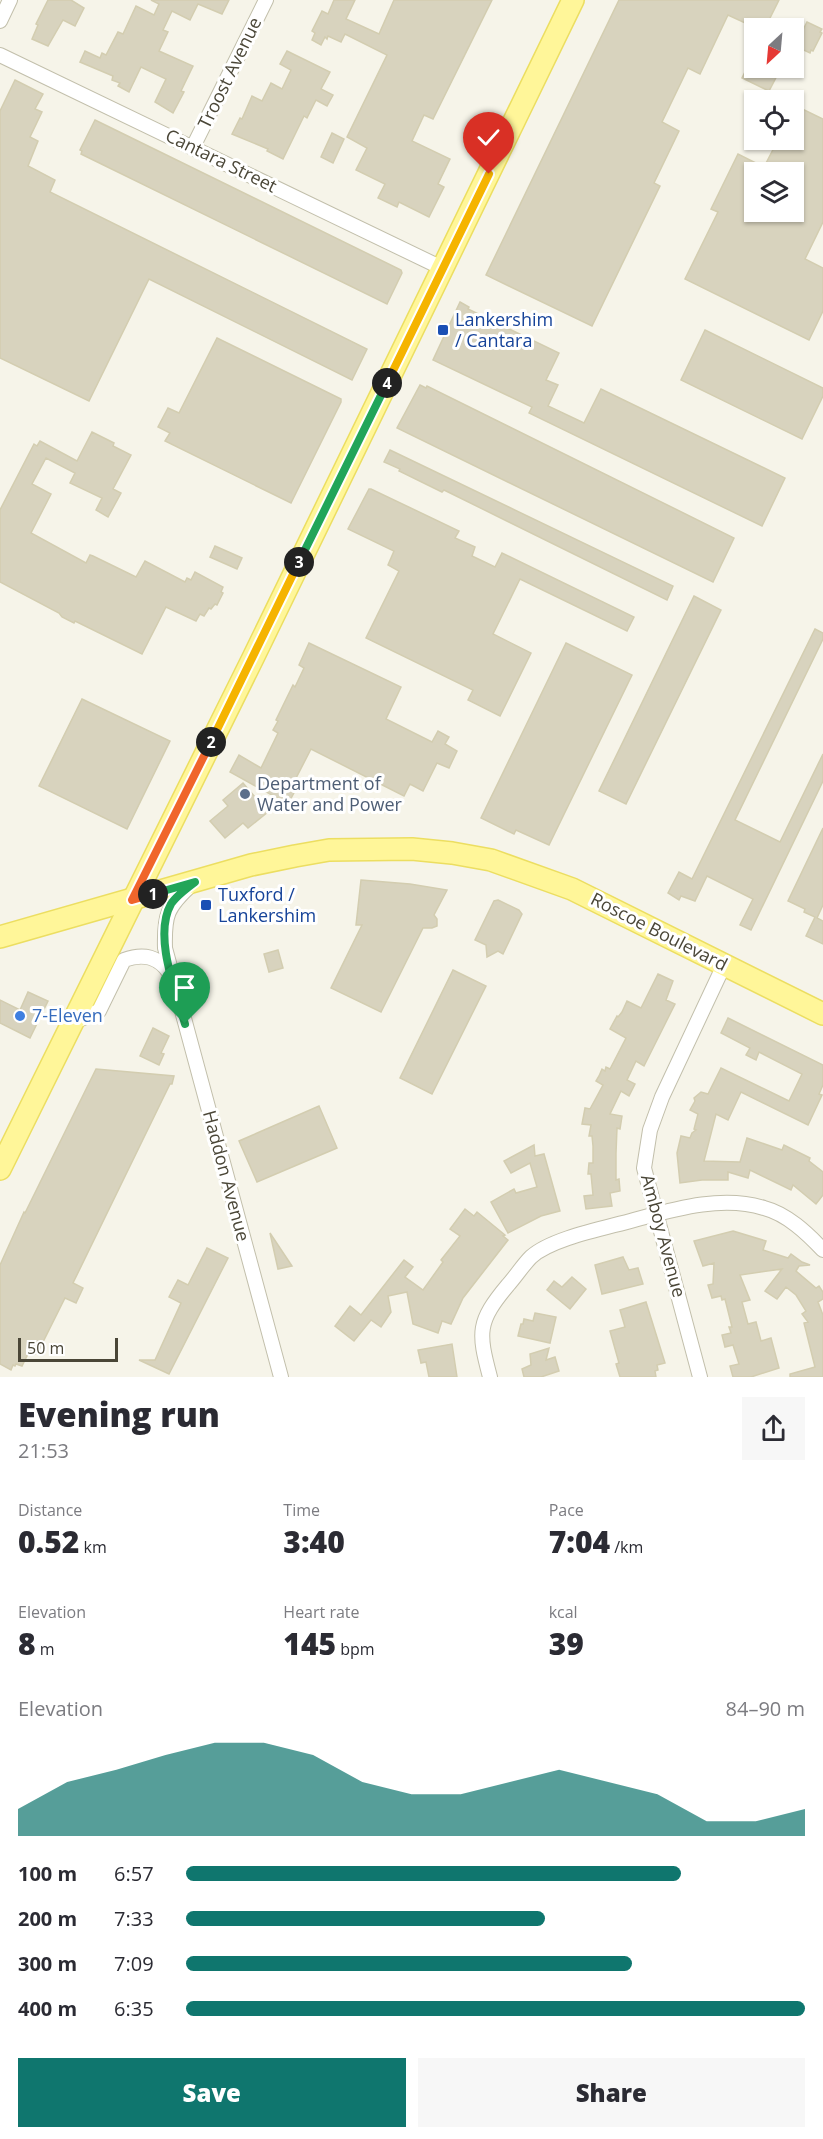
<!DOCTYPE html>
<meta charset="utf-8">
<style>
:root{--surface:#fff;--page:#f7f7f7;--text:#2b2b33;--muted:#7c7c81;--accent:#0f766e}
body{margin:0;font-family:"Open Sans",sans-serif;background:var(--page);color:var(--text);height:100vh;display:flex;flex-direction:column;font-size:22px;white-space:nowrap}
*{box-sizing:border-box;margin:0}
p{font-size:20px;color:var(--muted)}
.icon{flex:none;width:33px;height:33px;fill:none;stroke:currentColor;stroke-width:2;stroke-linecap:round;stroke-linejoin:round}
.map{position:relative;height:1377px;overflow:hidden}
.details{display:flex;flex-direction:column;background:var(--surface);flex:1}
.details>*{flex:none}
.needle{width:39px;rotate:206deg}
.fabs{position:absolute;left:744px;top:18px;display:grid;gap:12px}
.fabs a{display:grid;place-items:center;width:60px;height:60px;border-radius:0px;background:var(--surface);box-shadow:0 2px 4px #0004;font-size:30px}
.scale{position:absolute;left:18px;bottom:15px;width:100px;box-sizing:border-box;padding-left:6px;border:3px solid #4a4637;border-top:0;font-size:16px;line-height:21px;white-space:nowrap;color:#4a4637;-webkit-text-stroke:4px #fff;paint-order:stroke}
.pin{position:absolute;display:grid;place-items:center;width:51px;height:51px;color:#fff;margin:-62px -26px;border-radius:50% 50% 50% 0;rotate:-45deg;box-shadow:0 0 6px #0007}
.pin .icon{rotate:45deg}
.km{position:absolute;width:30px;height:30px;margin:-15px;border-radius:50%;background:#222;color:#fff;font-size:16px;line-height:30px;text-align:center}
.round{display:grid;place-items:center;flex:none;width:63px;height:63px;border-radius:0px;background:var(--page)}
.head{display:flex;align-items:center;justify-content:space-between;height:102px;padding:0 18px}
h1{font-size:33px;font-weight:800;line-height:45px}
.stats{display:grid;grid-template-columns:repeat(3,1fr);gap:9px;height:102px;padding:6px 18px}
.stats div{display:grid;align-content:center}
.stats b{font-size:30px;font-weight:800}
.stats small{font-size:16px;font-weight:400}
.stats p{font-size:16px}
.chart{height:168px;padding:12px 18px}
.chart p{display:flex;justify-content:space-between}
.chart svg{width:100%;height:108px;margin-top:6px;fill:var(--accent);opacity:.7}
.action{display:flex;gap:12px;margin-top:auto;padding:12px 18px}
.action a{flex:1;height:69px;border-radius:0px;background:var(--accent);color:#fff;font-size:24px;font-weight:800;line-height:69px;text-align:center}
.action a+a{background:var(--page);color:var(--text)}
ul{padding:0 18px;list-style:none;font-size:20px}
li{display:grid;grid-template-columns:96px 72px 1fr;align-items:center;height:45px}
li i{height:15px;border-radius:8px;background:var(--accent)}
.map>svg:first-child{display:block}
.building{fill:#d8d3be;stroke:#d3cdb0;stroke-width:1.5;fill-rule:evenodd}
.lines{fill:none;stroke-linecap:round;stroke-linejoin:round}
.minor-casing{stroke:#c2bfab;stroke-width:16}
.primary-casing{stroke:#ecde61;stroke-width:24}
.minor{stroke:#fff;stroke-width:14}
.primary{stroke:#fff699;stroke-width:21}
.split-1-casing{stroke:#fff;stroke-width:12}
.split-2-casing{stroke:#fff;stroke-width:12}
.split-3-casing{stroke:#fff;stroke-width:12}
.split-4-casing{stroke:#fff;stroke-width:12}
.split-5-casing{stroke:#fff;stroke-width:12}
.split-1{stroke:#22a559;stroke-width:8}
.split-2{stroke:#f0652b;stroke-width:8}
.split-3{stroke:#f5b400;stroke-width:8}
.split-4{stroke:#22a559;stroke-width:8}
.split-5{stroke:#f5b400;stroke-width:8}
.transit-dot{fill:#1a4fb4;stroke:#fff;stroke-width:2}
.service-dot{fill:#5c6f8a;stroke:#fff;stroke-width:2}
.shop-dot{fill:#3f7fe0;stroke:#fff;stroke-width:2}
.labels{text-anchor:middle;stroke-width:6;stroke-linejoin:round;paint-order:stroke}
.street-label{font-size:18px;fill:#4a4637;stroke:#fff}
.transit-label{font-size:18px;fill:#164399;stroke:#fff;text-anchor:start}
.service-label{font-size:18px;fill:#4e5e75;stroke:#fff;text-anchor:start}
.shop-label{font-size:18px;fill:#366cbe;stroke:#fff;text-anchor:start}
</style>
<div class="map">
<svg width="823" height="1377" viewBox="0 0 823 1377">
<rect width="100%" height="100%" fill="#f6f4e9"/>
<!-- building -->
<g class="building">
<polygon points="48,0 71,0 84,8 75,26 63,20 48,46 32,39 38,25 36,24"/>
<polygon points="151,0 229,0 222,14 198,4 190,20 172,11 163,30 168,32 159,51 193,66 181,91 184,92 173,113 155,102 166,79 141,67 129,92 118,86 120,83 112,80 113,76 80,62 85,51 100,58 102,53 106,55 118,32 123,34 136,6 154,15 159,4"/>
<polygon points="334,0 355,0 346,19 379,34 394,0 492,0 433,119 424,115 412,141 450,159 438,184 444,187 429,217 399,202 397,207 378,198 385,184 356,170 367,148 347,137 387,55 345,34 341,42 328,36 327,39 325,37 321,45 312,40 315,33 312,31 322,11 328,14"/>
<polygon points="619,0 779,0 765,28 756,28 728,15 700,74 688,68 662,122 679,131 654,183 660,186 592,326 486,275"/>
<polygon points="807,22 822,29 820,32 822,33 813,51 811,50 810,53 795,46"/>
<polygon points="287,51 330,72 321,89 333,95 327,106 316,100 307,118 304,116 283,159 267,151 268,149 232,134 240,118 242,119 252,96 262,101 271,83 282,89 291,70 280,64"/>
<polygon points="747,68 781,68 769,91 742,78"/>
<polygon points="15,80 43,94 35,109 42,112 30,137 38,141 28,166 55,180 50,192 367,349 352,380 149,279 89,401 0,358 0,111"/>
<path d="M794,105l29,14v103l-18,37 18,9v43l-14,29 -124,-61 33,-67 -7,-3 27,-55 26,13 14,-27h16zM754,172h40v40h-40z"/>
<polygon points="95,120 401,270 402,273 387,304 81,154 82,151 80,150"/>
<polygon points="332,133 344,139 333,163 321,157"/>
<polygon points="460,302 469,307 468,309 559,353 546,380 558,385 548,406 584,423 601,389 785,478 762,526 529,413 532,407 433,360"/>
<polygon points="705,330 823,388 823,396 802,439 681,380"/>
<polygon points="217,338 341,399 341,402 291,503 165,441 170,433 158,427 168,408 179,413"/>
<polygon points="420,385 426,388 427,386 734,538 713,582 397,428"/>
<polygon points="92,432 114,443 113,446 131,455 113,489 121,493 108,517 96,510 102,498 70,483 75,473 46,458 32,484 51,494 31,533 86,563 90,555 93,556 136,577 145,561 185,582 187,578 191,580 195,572 223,587 221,592 223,593 217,605 215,604 211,609 209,608 204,616 200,614 196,621 166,607 142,654 75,621 74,623 62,617 59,613 0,582 0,510 34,444 37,446 40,441 77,461"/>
<polygon points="390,450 673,586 667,600 444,490 442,492 399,471 400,469 384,462"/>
<polygon points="369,489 371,489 459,531 455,538 475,547 472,556 495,567 502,553 634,617 627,631 520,579 493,634 531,653 500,716 468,700 473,690 366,638 399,571 388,565 394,551 348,529"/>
<polygon points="215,546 242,558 237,569 210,557"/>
<polygon points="694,596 721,610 626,804 599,791"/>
<polygon points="815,629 823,633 823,639 735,820 780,842 823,754 823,781 751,930 740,925 753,899 707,876 695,901 681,896 679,900 668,893 679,872 692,879"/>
<polygon points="309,643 401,687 386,719 432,742 438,731 449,737 445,744 457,751 449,768 437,763 423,791 410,784 404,796 311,749 292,786 296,789 288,804 230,772 239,755 261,768 278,733 273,730 278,721 276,720 293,685 295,687 304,668 299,665"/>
<polygon points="566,643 632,675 549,845 516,830 514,834 481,818"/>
<polygon points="82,699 170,741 127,829 39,786"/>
<polygon points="243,783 268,812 248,828 243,823 225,838 210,821 228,806 223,800"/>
<polygon points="823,828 823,905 817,918 823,921 823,944 806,936 815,917 804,912 805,909 788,901"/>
<polygon points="361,880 410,884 447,890 434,915 437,919 437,926 432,928 423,928 381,1012 331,988 362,925 356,925"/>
<polygon points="498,900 519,910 522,914 503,954 498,951 487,957 486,945 475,940 494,901"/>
<polygon points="278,950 283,968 269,972 264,954"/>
<polygon points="453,970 486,986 432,1094 400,1078"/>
<polygon points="658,974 673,981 666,1000 675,1004 644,1066 636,1061 627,1080 635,1084 629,1096 621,1091 610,1114 622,1116 620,1129 617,1128 616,1153 616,1180 619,1179 620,1191 610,1193 612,1206 586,1209 584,1196 593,1195 591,1174 588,1174 589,1163 593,1163 593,1146 592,1136 589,1136 591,1125 582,1124 585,1108 590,1109 603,1085 596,1081 599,1076 602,1069 605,1071 606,1067 610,1069 626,1038 610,1029 617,1016 618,1017 622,1012 627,1001 641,1008"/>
<polygon points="28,992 48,1001 30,1038 0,1023 0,1000 20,1010"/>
<polygon points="728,1018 823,1065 823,1085 819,1094 822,1095 808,1125 741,1092 728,1120 716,1114 704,1161 740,1162 747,1138 782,1150 784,1145 810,1158 809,1161 823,1172 823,1195 816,1204 793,1185 791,1190 750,1170 748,1178 728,1172 728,1180 702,1180 680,1183 677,1153 681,1136 690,1138 692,1133 696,1130 694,1129 698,1114 690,1110 695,1101 694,1098 701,1092 708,1094 721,1068 789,1101 802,1074 759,1052 756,1060 746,1055 750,1048 721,1033"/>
<polygon points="153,1028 169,1036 161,1053 164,1054 159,1065 140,1056"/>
<polygon points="96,1069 174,1076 172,1084 170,1084 73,1283 83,1288 76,1303 65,1298 40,1348 39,1347 35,1354 29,1352 22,1366 16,1364 15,1366 13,1365 11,1370 0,1364 0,1265 24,1212 25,1213"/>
<polygon points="319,1106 337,1148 257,1182 239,1141"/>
<polygon points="534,1145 535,1156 544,1154 560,1211 541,1216 508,1233 491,1202 514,1189 516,1193 537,1187 530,1163 511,1173 504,1161"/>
<polygon points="465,1209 474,1216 477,1212 505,1235 503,1236 508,1240 463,1298 451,1324 442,1321 438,1333 413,1324 407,1292 388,1296 391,1312 381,1327 371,1320 354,1341 335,1326 350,1306 361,1315 404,1260 413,1267 405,1277 423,1290 443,1262 441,1260 460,1236 450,1229"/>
<polygon points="733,1231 766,1241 763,1250 788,1258 791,1254 802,1262 810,1265 799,1266 796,1271 816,1288 819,1286 823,1292 823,1299 818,1302 823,1315 823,1377 790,1377 790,1374 815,1367 804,1323 808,1322 802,1314 806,1311 796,1295 786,1287 777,1299 765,1291 782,1269 740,1275 750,1300 742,1302 748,1324 756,1322 761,1341 771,1338 779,1368 751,1377 733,1377 730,1366 739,1364 733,1345 725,1347 722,1335 731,1333 729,1327 732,1327 725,1299 722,1300 721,1296 712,1298 708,1285 713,1284 714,1263 703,1266 694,1241"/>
<polygon points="270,1233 292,1266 278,1269"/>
<polygon points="207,1248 228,1258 169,1374 139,1360 155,1360 181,1303 169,1297 178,1280 188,1285"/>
<polygon points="623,1257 629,1270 638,1268 643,1284 602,1294 595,1265"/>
<polygon points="572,1277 586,1289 570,1309 547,1290 554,1281 562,1287"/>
<polygon points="646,1302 665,1363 657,1365 658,1370 655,1371 656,1377 620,1377 616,1364 619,1363 610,1331 625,1327 620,1310"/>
<polygon points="535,1313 556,1317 550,1343 518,1336 521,1324 523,1324 524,1319 533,1321"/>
<polygon points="452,1344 457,1377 429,1377 426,1362 421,1363 418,1350"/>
<polygon points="549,1348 546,1360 555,1357 559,1371 541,1377 524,1377 522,1369 531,1365 530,1354"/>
</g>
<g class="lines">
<!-- minor casing -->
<g class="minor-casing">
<g id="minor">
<polyline points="0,21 10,0"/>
<polyline points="0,55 442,268"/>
<polyline points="193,147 266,0"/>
<path d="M191,885c-24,22 -27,30 -26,63l116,429"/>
<path d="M72,1023l27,-12 25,-51c19,-7 35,-4 46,14"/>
<path d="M490,1377c-12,-45 -13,-55 18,-92 8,-9 15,-20 23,-28 21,-19 75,-29 103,-37 41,-11 88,-25 130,-12 23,6 43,25 59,42"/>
<polyline points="700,1377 644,1168 650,1130 662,1097 724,965"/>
</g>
</g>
<!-- primary casing -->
<g class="primary-casing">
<g id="primary">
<polyline points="0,937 251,865 295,856 329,850 412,849 452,853 491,860 572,889 823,1014"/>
<polyline points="0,1169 253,658 573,0"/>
</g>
</g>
<!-- minor -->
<use href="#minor" class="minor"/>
<!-- primary -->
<use href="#primary" class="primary"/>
</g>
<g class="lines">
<!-- split-1 casing -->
<g class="split-1-casing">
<path id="split-1" d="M153,894l42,-12c-8,6 -19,14 -24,22 -18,32 5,88 14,120"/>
</g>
<!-- split-2 casing -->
<g class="split-2-casing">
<polyline id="split-2" points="153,894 132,900 211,742"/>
</g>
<!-- split-3 casing -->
<g class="split-3-casing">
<polyline id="split-3" points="211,742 299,562"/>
</g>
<!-- split-4 casing -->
<g class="split-4-casing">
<polyline id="split-4" points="299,562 387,383"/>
</g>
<!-- split-5 casing -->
<g class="split-5-casing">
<polyline id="split-5" points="387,383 489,174"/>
</g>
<!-- split-1 -->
<use href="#split-1" class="split-1"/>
<!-- split-2 -->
<use href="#split-2" class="split-2"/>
<!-- split-3 -->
<use href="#split-3" class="split-3"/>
<!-- split-4 -->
<use href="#split-4" class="split-4"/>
<!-- split-5 -->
<use href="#split-5" class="split-5"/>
</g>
<!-- markers -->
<g class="transit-dot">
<rect x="437" y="324" width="12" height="12" rx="3"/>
<rect x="200" y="899" width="12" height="12" rx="3"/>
</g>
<circle class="service-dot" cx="245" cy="794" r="6"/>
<circle class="shop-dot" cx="20" cy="1016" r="6"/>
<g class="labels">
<!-- street labels -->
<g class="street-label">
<text transform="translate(230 73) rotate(-64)" y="6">Troost Avenue</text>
<text transform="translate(221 161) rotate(26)" y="6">Cantara Street</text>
<text transform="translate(659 932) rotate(27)" y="6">Roscoe Boulevard</text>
<text transform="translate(226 1176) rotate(75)" y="6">Haddon Avenue</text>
<text transform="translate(663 1236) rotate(75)" y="6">Amboy Avenue</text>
</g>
<!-- transit labels -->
<g class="transit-label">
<text x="455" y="326">Lankershim<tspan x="455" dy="21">/ Cantara</tspan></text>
<text x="218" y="901">Tuxford /<tspan x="218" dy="21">Lankershim</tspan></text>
</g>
<!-- service labels -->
<g class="service-label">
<text x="257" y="790">Department of<tspan x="257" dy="21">Water and Power</tspan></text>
</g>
<!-- shop labels -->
<g class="shop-label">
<text x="32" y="1022">7-Eleven</text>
</g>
</g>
</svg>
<div class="fabs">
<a><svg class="needle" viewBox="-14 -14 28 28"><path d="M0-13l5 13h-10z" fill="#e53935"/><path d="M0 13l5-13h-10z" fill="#7c7c81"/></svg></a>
<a><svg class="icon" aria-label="locate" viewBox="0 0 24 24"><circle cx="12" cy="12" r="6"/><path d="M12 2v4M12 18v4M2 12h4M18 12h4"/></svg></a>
<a><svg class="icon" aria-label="layers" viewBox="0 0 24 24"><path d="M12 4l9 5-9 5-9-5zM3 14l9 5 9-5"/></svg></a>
</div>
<div class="scale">50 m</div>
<div class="pin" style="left:185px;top:1024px;background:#1e9e55"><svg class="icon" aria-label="arrive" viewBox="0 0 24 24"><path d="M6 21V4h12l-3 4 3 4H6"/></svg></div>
<div class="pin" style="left:489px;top:174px;background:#d93025"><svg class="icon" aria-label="check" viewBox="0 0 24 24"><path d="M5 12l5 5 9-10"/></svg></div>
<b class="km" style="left:153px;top:894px">1</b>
<b class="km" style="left:211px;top:742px">2</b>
<b class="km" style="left:299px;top:562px">3</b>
<b class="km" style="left:387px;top:383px">4</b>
</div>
<section class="details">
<div class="head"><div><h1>Evening run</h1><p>21:53</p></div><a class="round"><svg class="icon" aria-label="share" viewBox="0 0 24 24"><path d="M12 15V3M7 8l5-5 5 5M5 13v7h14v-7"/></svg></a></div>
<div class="stats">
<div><p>Distance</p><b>0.52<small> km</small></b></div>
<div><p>Time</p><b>3:40</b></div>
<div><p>Pace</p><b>7:04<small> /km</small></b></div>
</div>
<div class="stats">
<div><p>Elevation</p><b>8<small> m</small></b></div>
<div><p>Heart rate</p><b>145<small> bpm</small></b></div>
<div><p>kcal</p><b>39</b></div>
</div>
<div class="chart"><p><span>Elevation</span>84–90 m</p>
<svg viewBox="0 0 160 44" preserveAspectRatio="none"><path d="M0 44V33L10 22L20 17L30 11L40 6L50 6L60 11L70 22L80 27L90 27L100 22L110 17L120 22L130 27L140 38L150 38L160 33V44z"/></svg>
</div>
<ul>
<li><b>100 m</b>6:57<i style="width:80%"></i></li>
<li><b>200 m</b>7:33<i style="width:58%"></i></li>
<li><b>300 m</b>7:09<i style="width:72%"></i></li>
<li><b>400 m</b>6:35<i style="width:100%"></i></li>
</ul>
<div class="action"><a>Save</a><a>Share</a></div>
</section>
